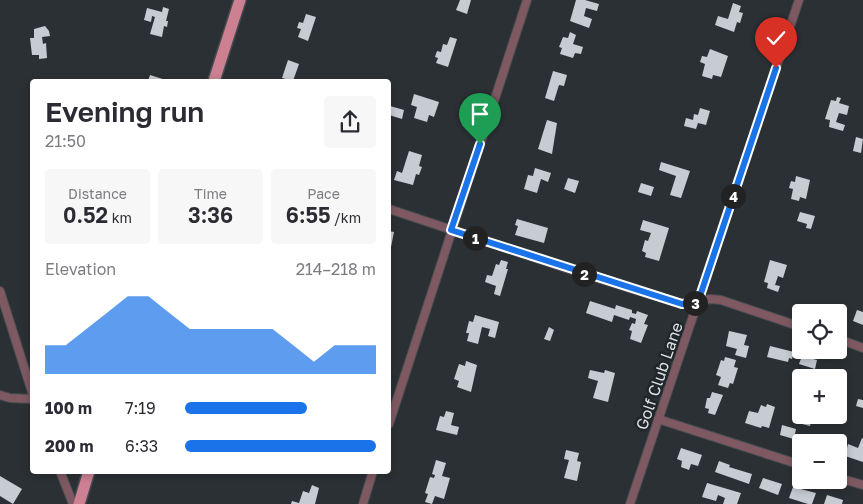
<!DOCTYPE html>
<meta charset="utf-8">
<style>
:root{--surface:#fff;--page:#f7f7f7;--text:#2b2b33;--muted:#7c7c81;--accent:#1a73e8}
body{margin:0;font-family:"Golos Text",sans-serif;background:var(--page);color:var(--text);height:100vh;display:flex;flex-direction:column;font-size:19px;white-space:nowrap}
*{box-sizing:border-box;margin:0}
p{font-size:16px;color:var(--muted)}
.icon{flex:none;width:28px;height:28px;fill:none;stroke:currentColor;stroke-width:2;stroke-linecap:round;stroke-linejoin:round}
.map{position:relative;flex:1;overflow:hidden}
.side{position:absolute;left:30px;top:79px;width:361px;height:395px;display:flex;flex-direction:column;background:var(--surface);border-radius:5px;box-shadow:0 2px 8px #0003}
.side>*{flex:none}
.tools{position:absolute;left:792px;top:304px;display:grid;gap:10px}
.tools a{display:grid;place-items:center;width:55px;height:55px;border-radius:5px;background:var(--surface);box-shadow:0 2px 8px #0003;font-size:25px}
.pin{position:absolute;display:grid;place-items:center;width:42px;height:42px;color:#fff;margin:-51px -21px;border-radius:50% 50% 50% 0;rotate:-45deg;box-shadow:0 0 5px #0007}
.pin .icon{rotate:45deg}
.km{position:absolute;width:25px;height:25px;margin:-12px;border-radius:50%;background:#222;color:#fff;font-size:14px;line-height:25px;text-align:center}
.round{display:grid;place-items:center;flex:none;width:52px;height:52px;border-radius:5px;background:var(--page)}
.summary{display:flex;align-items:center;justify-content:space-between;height:85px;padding:0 15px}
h1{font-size:28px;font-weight:600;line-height:38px}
.metrics{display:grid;grid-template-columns:repeat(3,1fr);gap:8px;height:85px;padding:5px 15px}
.metrics div{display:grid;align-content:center;border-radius:5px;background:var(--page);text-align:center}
.metrics b{font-size:21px;font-weight:600}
.metrics small{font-size:14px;font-weight:400}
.metrics p{font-size:14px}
.chart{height:140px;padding:10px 15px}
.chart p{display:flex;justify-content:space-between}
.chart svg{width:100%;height:90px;margin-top:5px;fill:var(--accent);opacity:.7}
ul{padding:0 15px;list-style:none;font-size:16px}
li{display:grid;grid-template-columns:80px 60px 1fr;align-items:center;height:38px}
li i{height:12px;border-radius:6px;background:var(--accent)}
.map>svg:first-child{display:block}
.building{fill:#c6ccd2}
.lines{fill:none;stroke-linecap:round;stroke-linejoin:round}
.street-casing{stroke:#484c50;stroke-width:10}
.primary-casing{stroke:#484c50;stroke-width:14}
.street{stroke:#7e5961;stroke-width:8}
.primary{stroke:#cc8092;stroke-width:11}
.route-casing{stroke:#fff;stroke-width:10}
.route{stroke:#1a73e8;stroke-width:6}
.labels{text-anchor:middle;stroke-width:5;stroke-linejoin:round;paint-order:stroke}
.street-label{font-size:16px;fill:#dee1e4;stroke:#21262a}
</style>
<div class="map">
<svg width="863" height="504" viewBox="0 0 863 504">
<rect width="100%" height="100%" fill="#2b3034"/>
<!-- building -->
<g class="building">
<polygon points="460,0 471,0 467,14 456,10"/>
<polygon points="576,0 585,0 599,4 597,11 586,8 584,16 592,19 589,28 570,21"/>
<polygon points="733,3 741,6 739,12 743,13 740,23 737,22 734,32 715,25 718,16 728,19"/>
<polygon points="163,7 169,9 166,21 168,21 167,27 164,26 162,37 150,34 155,17 152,16 151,22 144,20 147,8 162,12"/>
<polygon points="306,14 316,17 308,41 298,37 301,29 297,28 299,22 303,23"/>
<polygon points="45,26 49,31 50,36 42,37 43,44 46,43 47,58 39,59 39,55 32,55 30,38 34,38 34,29"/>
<polygon points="570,32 576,35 573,44 583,47 581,54 575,53 573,58 560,54 562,48 559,47 563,37 568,38"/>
<polygon points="450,37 457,39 448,67 436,63 438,58 435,57 437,51 441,52 443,44 447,45"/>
<polygon points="710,49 728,56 721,77 713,75 712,79 702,76 705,64 700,62 702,56 707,57"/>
<polygon points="288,60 299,64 293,81 282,78"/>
<polygon points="553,71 567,75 564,86 559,85 554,101 545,98"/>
<polygon points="150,75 169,81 148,81"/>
<polygon points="414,94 439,102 434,117 429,115 427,122 414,118 417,107 411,105"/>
<polygon points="837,97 841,98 839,103 849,106 847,115 839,113 836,122 845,125 843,131 829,127 830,120 825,119 831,100 836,101"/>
<polygon points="390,106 404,110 402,119 389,115"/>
<polygon points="700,108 710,111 706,125 698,123 696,129 684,126 686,118 693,120 694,114 698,115"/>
<polygon points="547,120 557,123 552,154 538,149"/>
<polygon points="856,137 863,139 861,153 853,151"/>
<polygon points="409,151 422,155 419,166 422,167 419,175 416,174 413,185 394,180 397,171 402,173"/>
<polygon points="661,162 690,171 681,198 670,195 676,176 659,170"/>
<polygon points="535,168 551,173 548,182 541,179 537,193 524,189 528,175 533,176"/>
<polygon points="796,176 810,180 806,199 800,197 799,201 791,199 793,189 789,188 791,181 795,182"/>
<polygon points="568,178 579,181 575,193 564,189"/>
<polygon points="641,183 654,187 651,196 638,192"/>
<polygon points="800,212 815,216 811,229 806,228 807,224 797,221"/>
<polygon points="517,219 548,228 544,243 515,235 518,226 515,225"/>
<polygon points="643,220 669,228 659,261 645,257 646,253 642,251 645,240 648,241 651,233 640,230"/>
<polygon points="389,231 394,232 389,257"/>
<polygon points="501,260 508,262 506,269 508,269 500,296 494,294 496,286 485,282 487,275 492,276 496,264 499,265"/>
<polygon points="770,260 787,265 783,278 778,276 775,285 780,286 778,292 767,288 768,283 764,282"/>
<polygon points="590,301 615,309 616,305 632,310 632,313 636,314 637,311 648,315 644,324 648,325 641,343 630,339 632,331 629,330 632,323 635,324 636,319 630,317 629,320 614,315 612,322 586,313"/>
<polygon points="857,310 863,312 863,325 853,321"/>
<polygon points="475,315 499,322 495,338 488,336 490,329 482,327 478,344 467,341 469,333 466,333 469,321 473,322"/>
<polygon points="549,327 554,330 550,341 544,339"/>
<polygon points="729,331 747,335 744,345 749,346 746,358 735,355 737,349 726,346"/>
<polygon points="770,346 794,352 792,359 789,358 788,362 767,357"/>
<polygon points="802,356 817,360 815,369 799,364"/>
<polygon points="725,357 736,360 734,367 738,368 733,384 730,383 728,388 718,385 721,377 716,375 721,360 724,361"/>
<polygon points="466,361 477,365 471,392 457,387 459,381 454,379 459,364 465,366"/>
<polygon points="590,370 604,373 605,370 615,373 608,402 593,398 598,381 588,378"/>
<polygon points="712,392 723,395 715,415 708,413 709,409 705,408 707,398 710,398"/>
<polygon points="858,399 863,400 863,408 856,406"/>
<polygon points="767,404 775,407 769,428 762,426 761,428 745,423 749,411 758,413 761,405 766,407"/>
<polygon points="446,411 454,413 451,425 459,427 457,435 436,430 440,416 444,417"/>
<polygon points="800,415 812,417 810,426 798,423"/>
<polygon points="782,425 796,429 795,434 798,435 797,440 780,435"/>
<polygon points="814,435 836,440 835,442 813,442"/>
<polygon points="862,438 863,439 863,462 845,456 848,444 858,448"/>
<polygon points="681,448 702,455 698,466 691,464 689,470 681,467 682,461 677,459"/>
<polygon points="566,450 579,453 577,461 581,462 577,481 564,478 569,460 564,459"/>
<polygon points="436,460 446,463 442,476 450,478 444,499 435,496 432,504 425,502 428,494 425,493 430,477 434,478 435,475 432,474"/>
<polygon points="719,461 730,465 729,467 752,474 749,484 715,472"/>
<polygon points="0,476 22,489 13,504 0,496"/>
<polygon points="763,478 782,484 778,495 759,488"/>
<polygon points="707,483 741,493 737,504 723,504 725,498 718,495 716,501 702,497"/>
<polygon points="312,485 319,488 315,504 291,504 292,501 299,503 303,491 309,493"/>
<polygon points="793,487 816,493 812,504 808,504 789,498"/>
<polygon points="827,495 843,500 842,504 824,504"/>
</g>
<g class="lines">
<!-- street casing -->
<g class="street-casing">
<g id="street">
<polyline points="389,209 578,272 682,304 710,299 721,300 801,327"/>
<polyline points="0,291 32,392"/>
<polyline points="839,339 863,348"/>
<polyline points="0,395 10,398 32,399"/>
<polyline points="658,419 801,465"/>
<polyline points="389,424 527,0"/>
<polyline points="60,471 73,504"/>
<polyline points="839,478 863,485"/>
<polyline points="363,504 373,471"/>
<polyline points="630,504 799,0"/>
</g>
</g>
<!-- primary casing -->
<g class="primary-casing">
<g id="primary">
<polyline points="214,81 240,0"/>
<polyline points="79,504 89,471"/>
</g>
</g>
<!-- street -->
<use href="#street" class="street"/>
<!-- primary -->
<use href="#primary" class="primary"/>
</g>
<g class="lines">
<!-- route casing -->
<g class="route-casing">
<polyline id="route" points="480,144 451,230 682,304 698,302 776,68"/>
</g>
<!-- route -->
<use href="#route" class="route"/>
</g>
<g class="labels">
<!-- street labels -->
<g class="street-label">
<text transform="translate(659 376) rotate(-71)" y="6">Golf Club Lane</text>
</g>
</g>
</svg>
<div class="tools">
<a><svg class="icon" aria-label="locate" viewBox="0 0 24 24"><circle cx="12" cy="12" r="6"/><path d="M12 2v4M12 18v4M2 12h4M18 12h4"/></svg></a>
<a>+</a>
<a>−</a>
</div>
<div class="pin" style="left:480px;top:144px;background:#1e9e55"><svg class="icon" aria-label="arrive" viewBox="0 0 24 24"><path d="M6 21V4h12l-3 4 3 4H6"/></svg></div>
<div class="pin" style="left:776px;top:68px;background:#d93025"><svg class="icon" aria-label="check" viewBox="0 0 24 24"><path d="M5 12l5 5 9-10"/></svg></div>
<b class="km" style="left:475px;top:238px">1</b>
<b class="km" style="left:584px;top:274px">2</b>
<b class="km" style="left:695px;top:303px">3</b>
<b class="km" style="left:733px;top:196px">4</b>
<section class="side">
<div class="summary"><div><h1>Evening run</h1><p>21:50</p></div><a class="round"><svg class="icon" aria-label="share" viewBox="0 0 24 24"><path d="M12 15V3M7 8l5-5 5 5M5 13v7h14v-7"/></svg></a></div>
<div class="metrics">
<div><p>Distance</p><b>0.52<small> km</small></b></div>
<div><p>Time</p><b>3:36</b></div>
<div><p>Pace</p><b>6:55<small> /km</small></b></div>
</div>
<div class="chart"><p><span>Elevation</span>214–218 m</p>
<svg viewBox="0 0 160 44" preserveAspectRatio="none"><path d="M0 44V30L10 30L20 22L30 14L40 6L50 6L60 14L70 22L80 22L90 22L100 22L110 22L120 30L130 38L140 30L150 30L160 30V44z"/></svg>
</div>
<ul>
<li><b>100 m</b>7:19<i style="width:64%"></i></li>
<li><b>200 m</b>6:33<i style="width:100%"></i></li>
</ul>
</section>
</div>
